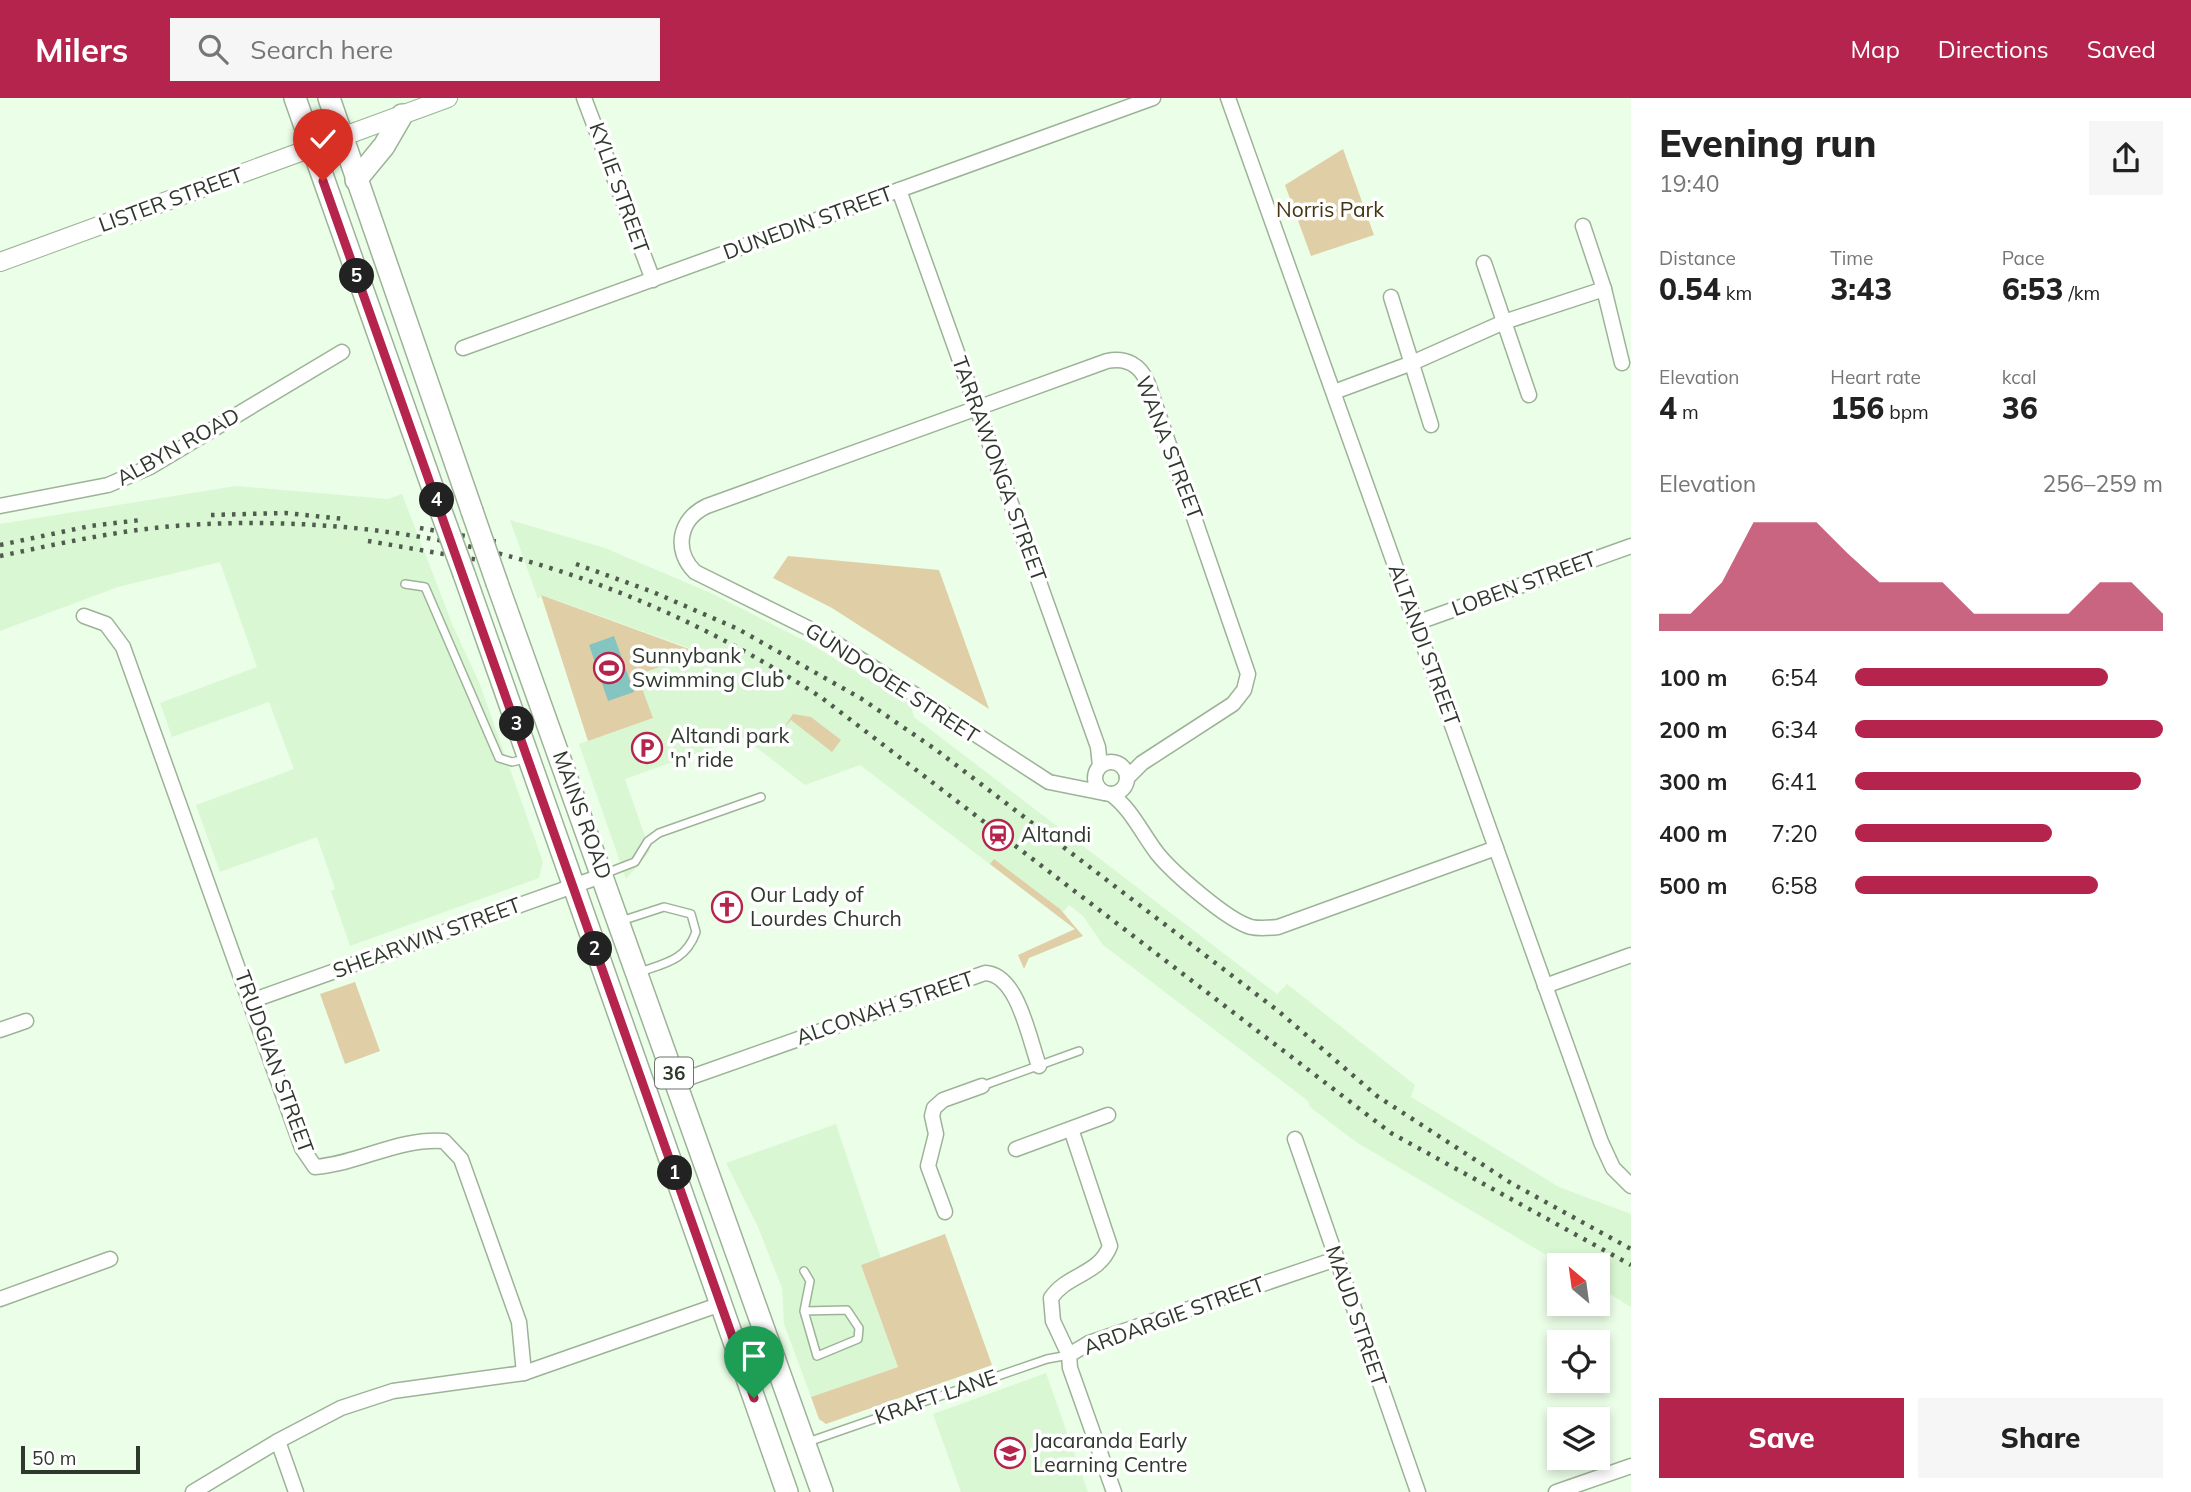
<!DOCTYPE html>
<meta charset="utf-8">
<style>
:root{--surface:#fff;--page:#f6f6f6;--text:#222;--muted:#767676;--accent:#b5244d}
body{margin:0;font-family:Mulish,sans-serif;background:var(--page);color:var(--text);height:100vh;display:flex;flex-direction:column;font-size:26px;white-space:nowrap}
*{box-sizing:border-box;margin:0}
p{font-size:23px;color:var(--muted)}
.icon{flex:none;width:38px;height:38px;fill:none;stroke:currentColor;stroke-width:2;stroke-linecap:round;stroke-linejoin:round}
.map{position:relative;flex:1;overflow:hidden}
.panel{display:flex;flex-direction:column;background:var(--surface);width:560px}
.panel>*{flex:none}
.needle{width:46px;rotate:331deg}
.controls{position:absolute;left:1547px;top:1155px;display:grid;gap:14px}
.controls a{display:grid;place-items:center;width:63px;height:63px;border-radius:0px;background:var(--surface);box-shadow:0 4px 10px #0003;font-size:35px}
.scale{position:absolute;left:21px;bottom:18px;width:119px;box-sizing:border-box;padding-left:7px;border:4px solid #2f382d;border-top:0;font-size:19px;line-height:24px;white-space:nowrap;color:#2f382d;-webkit-text-stroke:5px #fff;paint-order:stroke}
.pin{position:absolute;display:grid;place-items:center;width:60px;height:60px;color:#fff;margin:-72px -30px;border-radius:50% 50% 50% 0;rotate:-45deg;box-shadow:0 0 7px #0007}
.pin .icon{rotate:45deg}
.km{position:absolute;width:35px;height:35px;margin:-18px;border-radius:50%;background:#222;color:#fff;font-size:19px;line-height:35px;text-align:center}
.round{display:grid;place-items:center;flex:none;width:74px;height:74px;border-radius:0px;background:var(--page)}
.overview{display:flex;align-items:center;justify-content:space-between;height:119px;padding:0 28px}
h1{font-size:38px;font-weight:800;line-height:52px}
.metrics{display:grid;grid-template-columns:repeat(3,1fr);gap:10px;height:119px;padding:7px 28px}
.metrics div{display:grid;align-content:center}
.metrics b{font-size:30px;font-weight:800}
.metrics small{font-size:19px;font-weight:400}
.metrics p{font-size:19px}
.chart{height:196px;padding:14px 28px}
.chart p{display:flex;justify-content:space-between}
.chart svg{width:100%;height:126px;margin-top:7px;fill:var(--accent);opacity:.7}
.action{display:flex;gap:14px;margin-top:auto;padding:14px 28px}
.action a{flex:1;height:80px;border-radius:0px;background:var(--accent);color:#fff;font-size:28px;font-weight:800;line-height:80px;text-align:center}
.action a+a{background:var(--page);color:var(--text)}
ul{padding:0 28px;list-style:none;font-size:23px}
li{display:grid;grid-template-columns:112px 84px 1fr;align-items:center;height:52px}
li i{height:18px;border-radius:9px;background:var(--accent)}
header{display:flex;align-items:center;gap:42px;box-sizing:border-box;height:98px;padding:0 35px;background:var(--accent);color:#fff}
header strong{font-size:33px}
nav{display:flex;gap:38px;margin-inline-start:auto;font-size:24px}
.search{width:490px;height:63px;background:var(--page);display:flex;align-items:center;gap:18px;box-sizing:border-box;padding:0 24px;border-radius:0px;color:var(--muted);font-size:26px}
main{display:flex;flex:1;min-height:0}
.map>svg:first-child{display:block}
.built{fill:#daf7d4}
.green{fill:#e0cfa6}
.water{fill:#84c4c1}
.lines{fill:none;stroke-linecap:round;stroke-linejoin:round}
.service-casing{stroke:#9db398;stroke-width:10}
.minor-casing{stroke:#9db398;stroke-width:17}
.tertiary-casing{stroke:#9db398;stroke-width:20}
.primary-casing{stroke:#9db398;stroke-width:24}
.service{stroke:#fff;stroke-width:7}
.minor{stroke:#fff;stroke-width:14}
.tertiary{stroke:#fff;stroke-width:18}
.primary{stroke:#fff;stroke-width:21}
.rail{stroke:#515c4f;stroke-width:4.5;stroke-dasharray:3.5 7;stroke-linecap:butt}
.primary-bridge-casing{stroke:#9db398;stroke-width:24;stroke-linecap:butt}
.primary-bridge{stroke:#fff;stroke-width:21}
.route-casing{stroke:#fff;stroke-width:14}
.route{stroke:#b5244d;stroke-width:9}
.labels{text-anchor:middle;stroke-width:7;stroke-linejoin:round;paint-order:stroke}
.shield{fill:#fff;stroke:#6d746c;stroke-width:2}
.shield-label{font-size:19px;font-weight:bold;fill:#2f382d}
.street-label{font-size:21px;fill:#2f382d;stroke:#fff}
.park-label{font-size:21px;fill:#43350f;stroke:#fff}
.poi-label{font-size:21px;fill:#2f382d;stroke:#fff;text-anchor:start}
</style>
<header>
<strong>Milers</strong>
<div class="search"><svg class="icon" aria-label="search" viewBox="0 0 24 24"><circle cx="10" cy="10" r="6"/><path d="M15 15l6 6"/></svg>Search here</div>
<nav><a>Map</a><a>Directions</a><a>Saved</a></nav>
</header>
<main>
<div class="map">
<svg width="1631" height="1394" viewBox="0 0 1631 1394">
<rect width="100%" height="100%" fill="#ebfee7"/>
<!-- built -->
<g class="built">
<polygon points="236,388 388,401 402,396 453,528 479,584 543,764 539,780 350,848 331,793 335,791 317,739 220,774 196,707 294,671 269,604 172,639 160,605 257,569 220,464 118,489 0,533 0,426"/>
<polygon points="510,422 605,450 713,496 809,545 911,607 914,619 1277,896 1287,886 1415,987 1411,999 1559,1089 1631,1116 1631,1209 1598,1189 1598,1167 1563,1167 1356,1044 1310,1009 1308,1003 1103,847 1083,818 1069,807 1063,814 1076,832 860,667 805,687 743,639 625,681 650,753 626,781 579,646 652,620 637,577 700,554 542,497 538,501"/>
<polygon points="836,1026 881,1160 861,1167 898,1269 811,1299 784,1226 782,1190 758,1129 726,1065"/>
<polygon points="1046,1275 1088,1394 961,1394 933,1316"/>
</g>
<!-- green -->
<g class="green">
<polygon points="1343,51 1374,137 1311,158 1285,87"/>
<polygon points="788,458 939,472 989,611 832,510 773,480"/>
<polygon points="541,497 700,555 637,577 653,620 588,643"/>
<polygon points="793,616 811,619 841,642 832,654 791,622 783,631"/>
<polygon points="994,761 1060,811 1083,838 1029,860 1024,871 1018,857 1075,831 990,766"/>
<polygon points="355,884 380,953 345,966 320,896"/>
<polygon points="945,1136 992,1267 826,1326 819,1321 811,1299 898,1269 861,1167"/>
</g>
<!-- water -->
<polygon class="water" points="614,538 634,594 608,603 589,547"/>
<g class="lines">
<!-- service casing -->
<g class="service-casing">
<g id="service">
<polyline points="405,486 425,489 499,660 512,664 525,661"/>
<polyline points="604,776 635,764 648,743 659,735 761,699"/>
<path d="M621,823l43,-14 27,7 5,18c-10,28 -30,31 -56,40"/>
<polyline points="982,988 1079,953"/>
<polyline points="804,1213 847,1212 859,1230 858,1241 817,1258 804,1213 810,1183 804,1173"/>
<polyline points="808,1344 1047,1261 1069,1257"/>
</g>
</g>
<!-- minor casing -->
<g class="minor-casing">
<g id="minor">
<polyline points="584,0 653,182"/>
<polyline points="1228,0 1601,1044 1613,1070 1631,1088"/>
<polyline points="899,92 1098,649 1100,668"/>
<polyline points="1583,128 1604,191 1622,265"/>
<polyline points="1484,165 1529,297"/>
<polyline points="1391,199 1431,327"/>
<polyline points="463,250 1153,0"/>
<polyline points="1334,294 1412,265 1504,224 1604,191"/>
<polyline points="0,408 108,387 150,369 342,254"/>
<path d="M84,518l22,8 17,23 179,501 13,19c46,-4 82,-29 129,-26l17,18 58,163 5,51"/>
<polyline points="1416,525 1631,448"/>
<circle cx="1111" cy="680" r="16"/>
<path d="M1104,695l-55,-11 -223,-145 -131,-65c-22,-22 -16,-53 12,-66l400,-145c19,-4 34,4 41,23l100,290 -4,16 -11,14 -91,59 -15,15"/>
<path d="M1111,696c21,16 30,38 46,59 15,19 71,68 94,74 9,2 18,1 27,0l218,-79"/>
<polyline points="1545,888 1631,857"/>
<polyline points="251,903 604,777"/>
<polyline points="0,932 26,923"/>
<path d="M677,984l308,-109c33,1 44,66 54,93"/>
<polyline points="1295,1041 1418,1394"/>
<polyline points="1016,1051 1108,1017"/>
<polyline points="945,1114 928,1068 936,1036 932,1018 934,1010 943,1002 982,988"/>
<polyline points="0,1201 110,1161"/>
<path d="M1069,1257l-16,-34 -2,-23c16,-24 48,-23 59,-52l-39,-117"/>
<polyline points="278,1343 296,1394"/>
<polyline points="193,1394 278,1343 341,1310 393,1293 524,1275 721,1206"/>
<polyline points="1114,1394 1070,1270 1069,1257 1089,1245 1336,1161"/>
<polyline points="1556,1394 1631,1368"/>
</g>
</g>
<!-- tertiary casing -->
<g class="tertiary-casing">
<polyline id="tertiary" points="0,164 448,0"/>
</g>
<!-- primary casing -->
<g class="primary-casing">
<g id="primary">
<polyline points="295,0 438,405"/>
<polyline points="329,0 472,413"/>
<polyline points="356,82 384,48 402,17"/>
<polyline points="464,476 787,1394"/>
<polyline points="497,485 822,1394"/>
</g>
</g>
<!-- service -->
<use href="#service" class="service"/>
<!-- minor -->
<use href="#minor" class="minor"/>
<!-- tertiary -->
<use href="#tertiary" class="tertiary"/>
<!-- primary -->
<use href="#primary" class="primary"/>
<!-- rail -->
<g class="rail">
<polyline points="211,417 285,415 344,421"/>
<polyline points="420,430 499,444"/>
<polyline points="368,443 502,466"/>
<polyline points="0,447 90,428 141,422"/>
<path d="M0,458c62,-13 124,-27 188,-31 232,-14 441,47 634,173l569,435 240,132"/>
<polyline points="576,466 653,494 738,531 862,601 935,651 1277,912 1377,998 1511,1085 1631,1151"/>
</g>
<!-- primary-bridge casing -->
<g class="primary-bridge-casing">
<g id="primary-bridge">
<polyline points="438,405 464,476"/>
<polyline points="472,413 497,485"/>
</g>
</g>
<!-- primary-bridge -->
<use href="#primary-bridge" class="primary-bridge"/>
</g>
<g class="lines">
<!-- route casing -->
<g class="route-casing">
<polyline id="route" points="323,83 754,1300"/>
</g>
<!-- route -->
<use href="#route" class="route"/>
</g>
<!-- icons -->
<defs>
<g id="stadium-ring" transform="scale(1.575)"><circle r="9.5" fill="#fff" stroke="#b5244d" stroke-width="1.5"/><path d="M0-5a6.5 5 0 1 0 0 10a6.5 5 0 1 0 0-10ZM-3.5-1.8h7v3.6h-7Z" fill="#b5244d"/></g>
<g id="parking-ring" transform="scale(1.575)"><circle r="9.5" fill="#fff" stroke="#b5244d" stroke-width="1.5"/><path d="M-3.5-5.5H1a3.5 3.5 0 0 1 0 7H-1V5.5H-3.5ZM-1-3.4V-.6H.8a1.4 1.4 0 0 0 0-2.8Z" fill="#b5244d"/></g>
<g id="station-ring" transform="scale(1.575)"><circle r="9.5" fill="#fff" stroke="#b5244d" stroke-width="1.5"/><path d="M-3-6H3Q5-6 5-4V2Q5 4 3 4L4.5 6H3L1.5 4h-3L-3 6H-4.5L-3 4Q-5 4-5 2V-4Q-5-6-3-6ZM-3.5-4v3h7v-3ZM-3.5 1v1.5H-2V1ZM2 1v1.5H3.5V1Z" fill="#b5244d"/></g>
<g id="church-ring" transform="scale(1.575)"><circle r="9.5" fill="#fff" stroke="#b5244d" stroke-width="1.5"/><path d="M-1.2-6h2.4v3.5h3.3v2.4h-3.3V6h-2.4V-.1h-3.3v-2.4h3.3Z" fill="#b5244d"/></g>
<g id="school-ring" transform="scale(1.575)"><circle r="9.5" fill="#fff" stroke="#b5244d" stroke-width="1.5"/><path d="M0-5L7-2L0 1L-7-2ZM-4 1L0 2.5L4 1V4Q0 6-4 4Z" fill="#b5244d"/></g>
</defs>
<g fill-rule="evenodd">
<use href="#stadium-ring" x="609" y="570"/>
<use href="#parking-ring" x="647" y="650"/>
<use href="#station-ring" x="998" y="737"/>
<use href="#church-ring" x="727" y="809"/>
<use href="#school-ring" x="1010" y="1355"/>
</g>
<g class="labels">
<!-- shield labels -->
<rect class="shield" x="655" y="959.5" width="38" height="31" rx="5"/>
<g class="shield-label">
<text x="674" y="982">36</text>
</g>
<!-- street labels -->
<g class="street-label">
<text transform="translate(619 90) rotate(70)" y="7">KYLIE STREET</text>
<text transform="translate(171 102) rotate(-20)" y="7">LISTER STREET</text>
<text transform="translate(808 125) rotate(-20)" y="7">DUNEDIN STREET</text>
<text transform="translate(178 349) rotate(-29)" y="7">ALBYN ROAD</text>
<text transform="translate(1169 350) rotate(69)" y="7">WANA STREET</text>
<text transform="translate(999 371) rotate(70)" y="7">TARRAWONGA STREET</text>
<text transform="translate(1524 486) rotate(-20)" y="7">LOBEN STREET</text>
<text transform="translate(1424 547) rotate(70)" y="7">ALTANDI STREET</text>
<text transform="translate(892 585) rotate(33)" y="7">GUNDOOEE STREET</text>
<text transform="translate(582 717) rotate(70)" y="7">MAINS ROAD</text>
<text transform="translate(427 840) rotate(-20)" y="7">SHEARWIN STREET</text>
<text transform="translate(885 910) rotate(-19)" y="7">ALCONAH STREET</text>
<text transform="translate(274 964) rotate(70)" y="7">TRUDGIAN STREET</text>
<text transform="translate(1174 1218) rotate(-20)" y="7">ARDARGIE STREET</text>
<text transform="translate(1356 1218) rotate(71)" y="7">MAUD STREET</text>
<text transform="translate(936 1299) rotate(-19)" y="7">KRAFT LANE</text>
</g>
<!-- park labels -->
<g class="park-label">
<text x="1330" y="119">Norris Park</text>
</g>
<!-- poi labels -->
<g class="poi-label">
<text x="632" y="565">Sunnybank<tspan x="632" dy="24">Swimming Club</tspan></text>
<text x="670" y="645">Altandi park<tspan x="670" dy="24">'n' ride</tspan></text>
<text x="1021" y="744">Altandi</text>
<text x="750" y="804">Our Lady of<tspan x="750" dy="24">Lourdes Church</tspan></text>
<text x="1033" y="1350">Jacaranda Early<tspan x="1033" dy="24">Learning Centre</tspan></text>
</g>
</g>
</svg>
<div class="controls">
<a><svg class="needle" viewBox="-14 -14 28 28"><path d="M0-13l5 13h-10z" fill="#e53935"/><path d="M0 13l5-13h-10z" fill="#767676"/></svg></a>
<a><svg class="icon" aria-label="locate" viewBox="0 0 24 24"><circle cx="12" cy="12" r="6"/><path d="M12 2v4M12 18v4M2 12h4M18 12h4"/></svg></a>
<a><svg class="icon" aria-label="layers" viewBox="0 0 24 24"><path d="M12 4l9 5-9 5-9-5zM3 14l9 5 9-5"/></svg></a>
</div>
<div class="scale">50 m</div>
<div class="pin" style="left:754px;top:1300px;background:#1e9e55"><svg class="icon" aria-label="arrive" viewBox="0 0 24 24"><path d="M6 21V4h12l-3 4 3 4H6"/></svg></div>
<div class="pin" style="left:323px;top:83px;background:#d93025"><svg class="icon" aria-label="check" viewBox="0 0 24 24"><path d="M5 12l5 5 9-10"/></svg></div>
<b class="km" style="left:675px;top:1075px">1</b>
<b class="km" style="left:595px;top:851px">2</b>
<b class="km" style="left:517px;top:626px">3</b>
<b class="km" style="left:437px;top:402px">4</b>
<b class="km" style="left:357px;top:178px">5</b>
</div>
<section class="panel">
<div class="overview"><div><h1>Evening run</h1><p>19:40</p></div><a class="round"><svg class="icon" aria-label="share" viewBox="0 0 24 24"><path d="M12 15V3M7 8l5-5 5 5M5 13v7h14v-7"/></svg></a></div>
<div class="metrics">
<div><p>Distance</p><b>0.54<small> km</small></b></div>
<div><p>Time</p><b>3:43</b></div>
<div><p>Pace</p><b>6:53<small> /km</small></b></div>
</div>
<div class="metrics">
<div><p>Elevation</p><b>4<small> m</small></b></div>
<div><p>Heart rate</p><b>156<small> bpm</small></b></div>
<div><p>kcal</p><b>36</b></div>
</div>
<div class="chart"><p><span>Elevation</span>256–259 m</p>
<svg viewBox="0 0 160 44" preserveAspectRatio="none"><path d="M0 44V38L10 38L20 27L30 6L40 6L50 6L60 17L70 27L80 27L90 27L100 38L110 38L120 38L130 38L140 27L150 27L160 38V44z"/></svg>
</div>
<ul>
<li><b>100 m</b>6:54<i style="width:82%"></i></li>
<li><b>200 m</b>6:34<i style="width:100%"></i></li>
<li><b>300 m</b>6:41<i style="width:93%"></i></li>
<li><b>400 m</b>7:20<i style="width:64%"></i></li>
<li><b>500 m</b>6:58<i style="width:79%"></i></li>
</ul>
<div class="action"><a>Save</a><a>Share</a></div>
</section>
</main>
